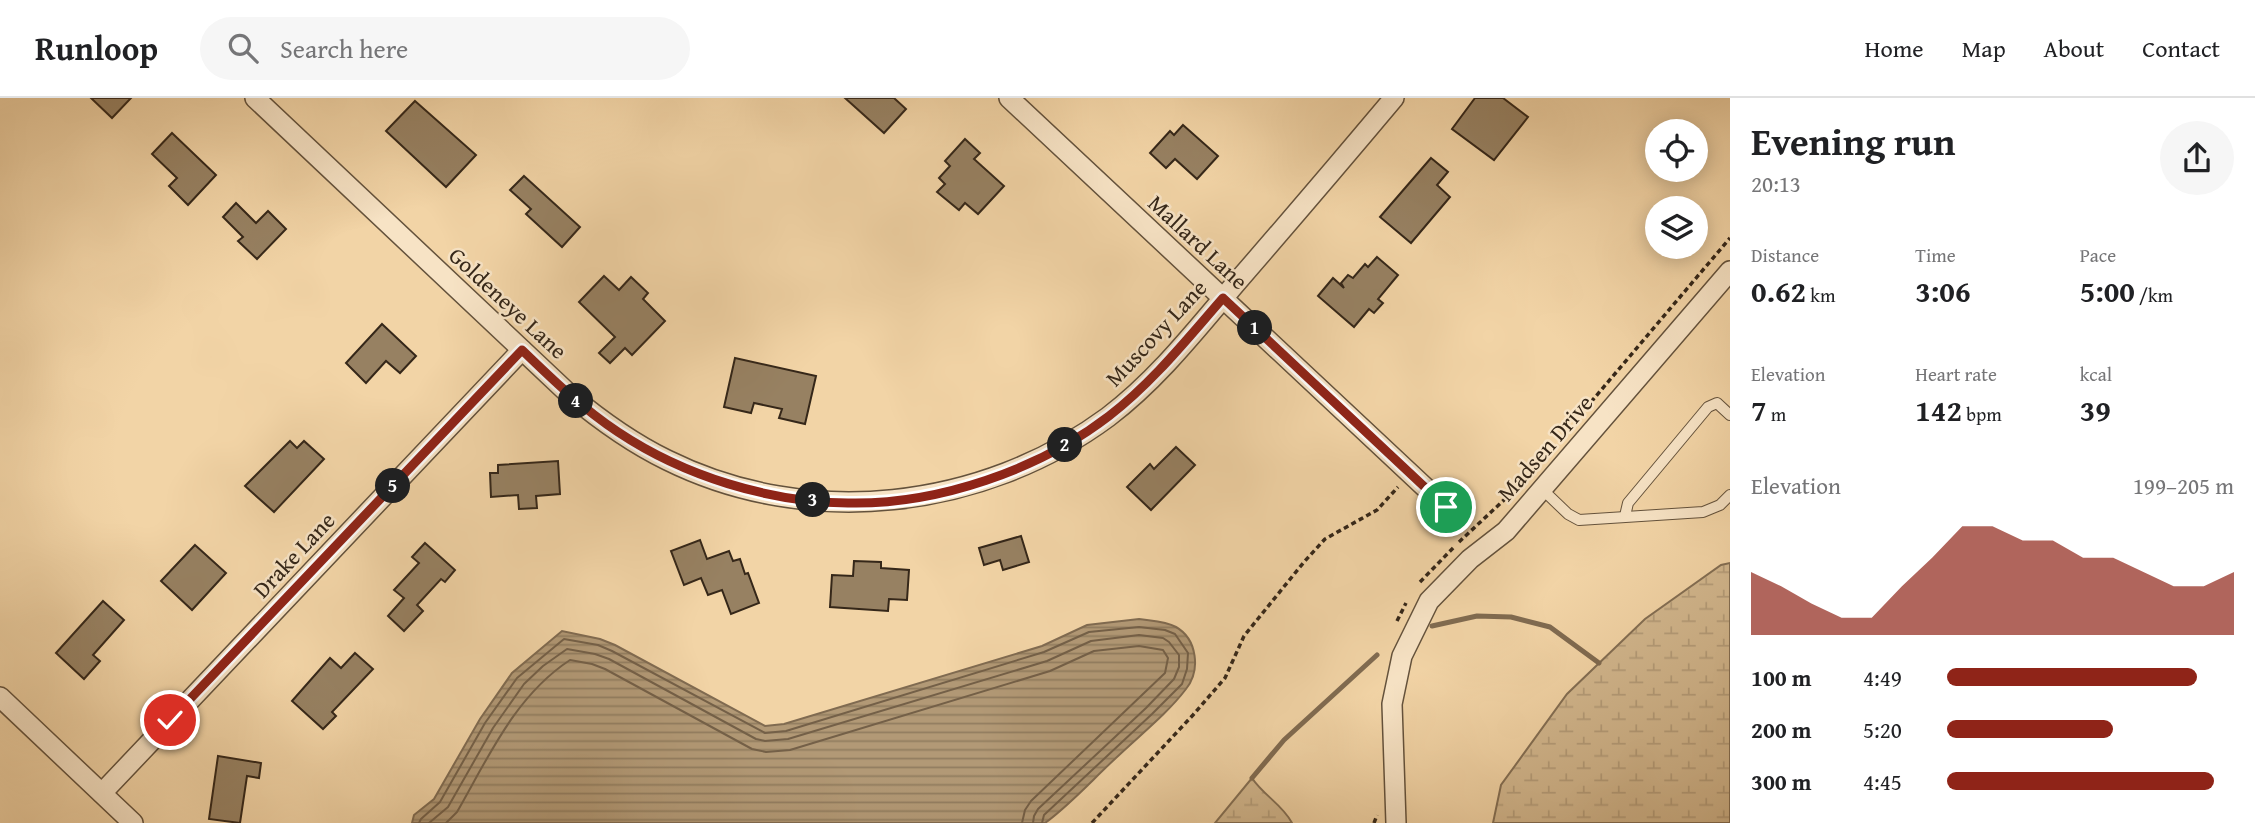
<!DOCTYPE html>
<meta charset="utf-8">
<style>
:root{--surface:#fff;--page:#f6f6f6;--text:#202124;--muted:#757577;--line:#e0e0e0;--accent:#8f2418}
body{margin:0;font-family:"Gentium Book Plus",serif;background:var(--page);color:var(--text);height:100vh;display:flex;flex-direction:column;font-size:26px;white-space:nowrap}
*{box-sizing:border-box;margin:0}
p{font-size:23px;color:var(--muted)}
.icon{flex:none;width:38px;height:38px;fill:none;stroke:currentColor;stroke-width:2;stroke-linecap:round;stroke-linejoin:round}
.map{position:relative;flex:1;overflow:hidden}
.drawer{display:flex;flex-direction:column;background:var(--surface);width:525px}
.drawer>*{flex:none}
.tools{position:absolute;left:1645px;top:21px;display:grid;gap:14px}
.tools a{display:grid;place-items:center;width:63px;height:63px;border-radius:50%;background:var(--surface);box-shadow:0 4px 18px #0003;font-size:35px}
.pin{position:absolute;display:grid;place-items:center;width:60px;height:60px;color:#fff;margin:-30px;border:4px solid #fff;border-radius:50%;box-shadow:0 2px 7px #0007}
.km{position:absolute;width:35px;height:35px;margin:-18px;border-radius:50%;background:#222;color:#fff;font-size:19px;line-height:35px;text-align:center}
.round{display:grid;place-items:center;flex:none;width:74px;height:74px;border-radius:37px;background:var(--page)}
.headline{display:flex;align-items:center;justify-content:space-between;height:119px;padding:0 21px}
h1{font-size:38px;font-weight:800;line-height:52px}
.stats{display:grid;grid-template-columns:repeat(3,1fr);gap:10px;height:119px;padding:7px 21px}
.stats div{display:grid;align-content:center}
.stats b{font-size:30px;font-weight:800}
.stats small{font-size:19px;font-weight:400}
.stats p{font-size:19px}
.chart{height:196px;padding:14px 21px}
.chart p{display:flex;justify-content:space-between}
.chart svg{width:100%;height:126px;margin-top:7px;fill:var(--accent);opacity:.7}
ul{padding:0 21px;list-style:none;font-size:23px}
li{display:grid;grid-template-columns:112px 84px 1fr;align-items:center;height:52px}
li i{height:18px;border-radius:9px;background:var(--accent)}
header{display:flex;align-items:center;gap:42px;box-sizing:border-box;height:98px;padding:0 35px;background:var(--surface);border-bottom:2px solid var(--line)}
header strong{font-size:33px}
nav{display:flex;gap:38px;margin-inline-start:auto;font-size:24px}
.search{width:490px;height:63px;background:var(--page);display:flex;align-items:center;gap:18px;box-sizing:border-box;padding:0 24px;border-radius:38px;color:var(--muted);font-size:26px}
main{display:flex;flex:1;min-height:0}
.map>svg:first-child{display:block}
.wetland{fill:url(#wetland-marsh);stroke:#846f54;stroke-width:2}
.water{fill:url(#water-rules);stroke:#806b51;stroke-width:2}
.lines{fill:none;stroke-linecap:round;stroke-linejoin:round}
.shore{stroke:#746048;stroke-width:2}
.stream{stroke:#806b51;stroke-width:5}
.building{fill:#978162;stroke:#352719;stroke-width:2}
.lane-casing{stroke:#64523c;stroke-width:12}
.street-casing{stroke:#64523c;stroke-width:22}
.path{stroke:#352719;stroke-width:3.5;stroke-dasharray:5 3.5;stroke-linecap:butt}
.lane{stroke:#f7e3c5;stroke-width:10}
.street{stroke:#f7e3c5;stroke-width:19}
.route-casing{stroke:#fff;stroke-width:14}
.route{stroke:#8f2418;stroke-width:9}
.labels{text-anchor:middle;stroke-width:5;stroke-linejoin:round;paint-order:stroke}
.street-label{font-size:23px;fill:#352719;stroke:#f7e3c5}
</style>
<header>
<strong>Runloop</strong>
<div class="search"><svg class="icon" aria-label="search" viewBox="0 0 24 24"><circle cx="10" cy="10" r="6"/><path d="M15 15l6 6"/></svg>Search here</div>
<nav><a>Home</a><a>Map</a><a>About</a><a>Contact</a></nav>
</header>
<main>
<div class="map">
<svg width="1730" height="725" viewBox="0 0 1730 725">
<defs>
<pattern id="wetland-marsh" width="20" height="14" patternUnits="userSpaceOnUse" patternTransform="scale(1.75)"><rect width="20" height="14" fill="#d2b78e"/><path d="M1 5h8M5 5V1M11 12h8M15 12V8" fill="none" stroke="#b59d7a"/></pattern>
<pattern id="water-rules" width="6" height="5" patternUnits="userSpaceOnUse" patternTransform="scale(1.75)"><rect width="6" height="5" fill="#b29976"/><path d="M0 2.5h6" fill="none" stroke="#927d60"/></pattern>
</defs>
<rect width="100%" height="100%" fill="#f2d4a6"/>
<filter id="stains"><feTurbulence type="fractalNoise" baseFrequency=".00286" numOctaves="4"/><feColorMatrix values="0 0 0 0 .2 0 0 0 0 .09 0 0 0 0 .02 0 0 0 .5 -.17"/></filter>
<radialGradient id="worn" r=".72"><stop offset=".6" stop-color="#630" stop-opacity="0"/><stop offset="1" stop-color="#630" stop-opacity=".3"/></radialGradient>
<!-- wetland -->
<g class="wetland">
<polygon points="1730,465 1730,725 1493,725 1501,687 1567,596 1645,521 1721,467"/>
<path d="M1252,680c11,17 31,27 40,45h-77z"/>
</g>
<!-- water -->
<path class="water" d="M1139,521c12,2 26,2 37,8 21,12 25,43 10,62 -19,25 -46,46 -69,68 -24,22 -46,47 -72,66h-633l2,-8 20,-16 46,-80 32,-46 50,-42 38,8 15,6 150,81 19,-2 258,-78 45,-21z"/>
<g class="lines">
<!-- shore -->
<g class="shore">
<polyline points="419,725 421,721 440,704 485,625 517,580 564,541 598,547 612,553 765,635 786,633 1044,554 1089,534 1139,529 1165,532 1175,536 1188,555 1187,571 1182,586 1152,616 1044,717 1042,725"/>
<polyline points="429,725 448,709 493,630 524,586 543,568 567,551 595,556 609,561 756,641 765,643 788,641 1047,563 1091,543 1139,537 1163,540 1169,544 1179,557 1179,569 1174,581 1146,610 1038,711 1034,718 1033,725"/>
<path d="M446,725l11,-11c31,-54 58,-116 113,-152l22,4 13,5 147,80 14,3 24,-2 260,-79 44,-20 45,-5 24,4 5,8 -3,15 -134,128 -6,9 -3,13"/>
</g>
<!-- stream -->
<g class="stream">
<polyline points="1432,528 1477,518 1511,519 1550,529 1599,565"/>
<polyline points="1252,680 1284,642 1377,557"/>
</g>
</g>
<!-- building -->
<g class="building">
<polygon points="91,0 131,0 112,20"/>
<polygon points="845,0 894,0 906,11 884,35"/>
<polygon points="1475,0 1503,0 1528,19 1494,62 1452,31"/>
<polygon points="415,3 476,57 446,89 386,33"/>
<polygon points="1183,27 1218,58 1197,81 1175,61 1166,70 1150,55 1170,33 1174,37"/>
<polygon points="172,35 216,77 188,107 169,88 177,80 152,56"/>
<polygon points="965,41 980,55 974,61 1004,88 978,116 965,105 959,112 937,94 945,86 939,80 950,68 945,63"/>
<polygon points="1431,60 1448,74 1437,87 1450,99 1411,145 1380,119"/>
<polygon points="524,78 580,129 562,149 526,116 531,111 510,92"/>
<polygon points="236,105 256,125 268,113 286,131 257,161 238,143 243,139 223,119"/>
<polygon points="1377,159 1398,177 1378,201 1383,205 1374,215 1369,211 1354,229 1318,198 1333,180 1344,190 1341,185 1348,177 1353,180 1365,166 1368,169"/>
<polygon points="604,178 619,192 631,179 648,195 643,201 665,223 632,257 625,250 610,265 599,255 615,239 579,204"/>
<polygon points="382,226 416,258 400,275 386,263 366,285 346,265"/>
<polygon points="735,260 816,278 805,326 779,320 782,311 754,305 751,315 724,309"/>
<polygon points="290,343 297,350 304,343 324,361 274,414 245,388"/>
<polygon points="1176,349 1195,367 1151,412 1127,389 1150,366 1154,371"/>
<polygon points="558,363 560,396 536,398 537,410 519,411 518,397 491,399 490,375 498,375 498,367"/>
<polygon points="1021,438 1029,464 1003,472 1000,462 984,467 979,450"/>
<polygon points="700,442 707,461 729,453 733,463 740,461 745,476 748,475 759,505 731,516 722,492 708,497 701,480 684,487 671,453"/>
<polygon points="425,445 455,472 445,484 441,481 417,507 423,513 404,533 388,518 404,500 394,492 419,465 412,459"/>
<polygon points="195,447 226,475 192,512 161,483"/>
<polygon points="854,463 881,464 881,470 909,472 907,502 889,501 888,513 830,509 832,477 853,478"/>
<polygon points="103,503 124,522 93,557 100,563 84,581 56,555"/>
<polygon points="355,555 373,571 332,614 336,618 323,631 292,603 330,560 341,570"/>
<polygon points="218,658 261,665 259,680 247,678 240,725 209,721"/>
</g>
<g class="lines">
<!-- lane casing -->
<g class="lane-casing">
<g id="lane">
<polyline points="1542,391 1568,416 1579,422 1703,414 1720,407 1730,397"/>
<polyline points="1625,418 1628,405 1708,309 1717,305 1730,317"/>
</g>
</g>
<!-- street casing -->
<g class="street-casing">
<g id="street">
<path d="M255,0l315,297c30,25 62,48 97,65 141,70 315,50 441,-43 49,-37 88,-87 128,-134 53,-61 106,-123 158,-185"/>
<polyline points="1009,0 1446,409"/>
<polyline points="0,599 133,725"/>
<polyline points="102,695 522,252"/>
<polyline points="1396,725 1392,606 1402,558 1429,503 1470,461 1506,433 1730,173"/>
</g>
</g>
<!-- path -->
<g class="path">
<polyline points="1591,304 1730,140"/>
<polyline points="1459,444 1520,387"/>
<polyline points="1420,484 1454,449"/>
<polyline points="1397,523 1406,505"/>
<polyline points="1092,725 1193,617 1225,580 1244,538 1304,464 1325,441 1377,412 1398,389"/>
<polyline points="1374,725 1377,717"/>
</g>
<!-- lane -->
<use href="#lane" class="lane"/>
<!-- street -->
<use href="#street" class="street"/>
</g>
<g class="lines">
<!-- route casing -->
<g class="route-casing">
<path id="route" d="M170,622l352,-370c30,29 61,59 96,82 66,44 150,70 230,71 89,2 191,-33 261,-87 44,-34 78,-77 114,-118l223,209"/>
</g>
<!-- route -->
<use href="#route" class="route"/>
</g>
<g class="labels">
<!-- street labels -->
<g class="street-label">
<text transform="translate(1198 144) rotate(43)" y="8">Mallard Lane</text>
<text transform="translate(508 205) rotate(43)" y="8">Goldeneye Lane</text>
<text transform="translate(1156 235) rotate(-47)" y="8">Muscovy Lane</text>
<text transform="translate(1545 350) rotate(-49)" y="8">Madsen Drive</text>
<text transform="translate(294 457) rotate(-47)" y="8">Drake Lane</text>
</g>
</g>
<rect width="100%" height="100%" filter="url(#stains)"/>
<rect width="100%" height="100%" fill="url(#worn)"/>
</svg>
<div class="tools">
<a><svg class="icon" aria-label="locate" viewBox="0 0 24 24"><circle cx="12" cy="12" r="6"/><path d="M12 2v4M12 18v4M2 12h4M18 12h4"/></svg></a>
<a><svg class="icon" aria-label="layers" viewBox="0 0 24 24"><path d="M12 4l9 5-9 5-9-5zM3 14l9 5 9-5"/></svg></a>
</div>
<div class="pin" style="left:1446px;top:409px;background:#1e9e55"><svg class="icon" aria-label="arrive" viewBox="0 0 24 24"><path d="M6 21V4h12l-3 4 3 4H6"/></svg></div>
<div class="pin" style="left:170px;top:622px;background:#d93025"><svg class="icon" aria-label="check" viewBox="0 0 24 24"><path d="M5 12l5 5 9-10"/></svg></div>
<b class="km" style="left:1255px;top:230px">1</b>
<b class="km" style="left:1065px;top:347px">2</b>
<b class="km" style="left:813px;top:402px">3</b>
<b class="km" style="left:576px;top:303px">4</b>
<b class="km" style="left:393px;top:388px">5</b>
</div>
<section class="drawer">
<div class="headline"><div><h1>Evening run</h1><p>20:13</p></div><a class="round"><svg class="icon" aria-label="share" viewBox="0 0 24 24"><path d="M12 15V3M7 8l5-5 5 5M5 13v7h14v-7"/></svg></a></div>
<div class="stats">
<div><p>Distance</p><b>0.62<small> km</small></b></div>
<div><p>Time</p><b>3:06</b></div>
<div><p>Pace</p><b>5:00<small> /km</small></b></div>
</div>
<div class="stats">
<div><p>Elevation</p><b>7<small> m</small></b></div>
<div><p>Heart rate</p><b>142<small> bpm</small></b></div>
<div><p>kcal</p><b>39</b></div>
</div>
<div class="chart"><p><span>Elevation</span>199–205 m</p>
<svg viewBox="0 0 160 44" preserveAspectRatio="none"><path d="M0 44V22L10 27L20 33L30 38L40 38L50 27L60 17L70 6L80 6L90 11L100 11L110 17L120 17L130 22L140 27L150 27L160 22V44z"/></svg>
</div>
<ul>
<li><b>100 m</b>4:49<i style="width:87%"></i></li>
<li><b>200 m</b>5:20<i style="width:58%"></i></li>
<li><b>300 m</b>4:45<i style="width:93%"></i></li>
</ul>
</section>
</main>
